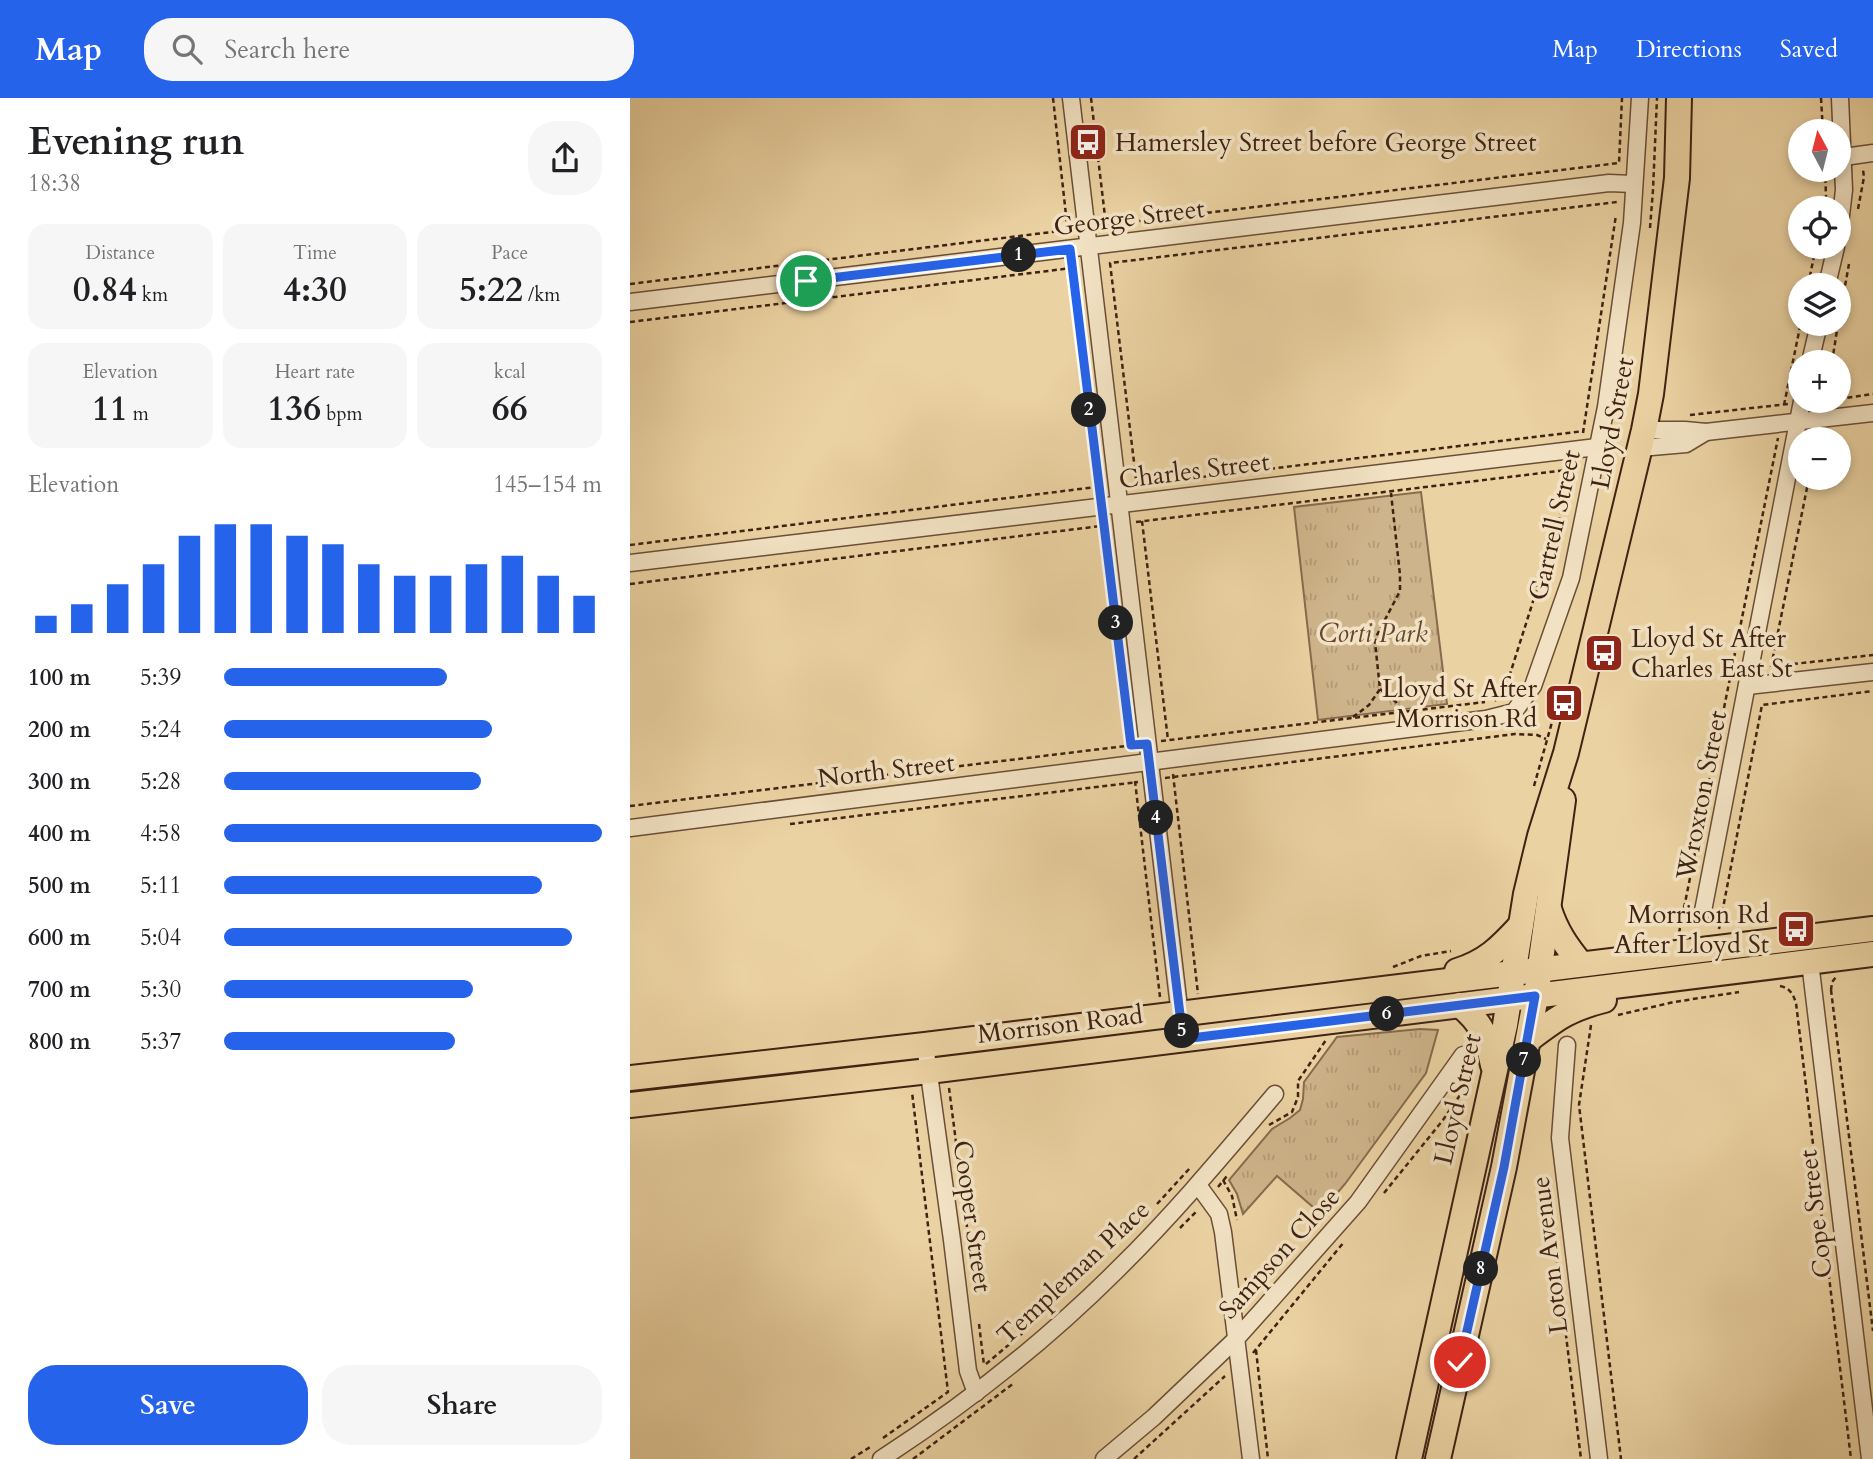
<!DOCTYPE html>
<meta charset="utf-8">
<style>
:root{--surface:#fff;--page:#f6f6f6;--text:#202124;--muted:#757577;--accent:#2563eb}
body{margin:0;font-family:Cardo,serif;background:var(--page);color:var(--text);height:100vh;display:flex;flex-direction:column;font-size:26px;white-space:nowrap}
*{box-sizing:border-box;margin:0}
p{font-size:23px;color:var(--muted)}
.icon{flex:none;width:38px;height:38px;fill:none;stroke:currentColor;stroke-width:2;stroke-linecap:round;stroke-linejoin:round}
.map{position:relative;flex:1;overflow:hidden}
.panel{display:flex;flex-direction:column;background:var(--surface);width:630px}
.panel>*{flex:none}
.needle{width:46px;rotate:353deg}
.buttons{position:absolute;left:1158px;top:21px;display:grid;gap:14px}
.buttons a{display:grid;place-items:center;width:63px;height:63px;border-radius:50%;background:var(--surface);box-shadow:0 4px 10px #0003;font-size:35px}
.pin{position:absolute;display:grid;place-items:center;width:60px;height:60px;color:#fff;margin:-30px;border:4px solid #fff;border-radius:50%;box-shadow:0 2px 7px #0007}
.km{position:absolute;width:35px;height:35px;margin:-18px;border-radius:50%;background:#222;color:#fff;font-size:19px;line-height:35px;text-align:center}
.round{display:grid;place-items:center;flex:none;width:74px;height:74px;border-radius:28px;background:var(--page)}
.summary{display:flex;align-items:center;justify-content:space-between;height:119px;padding:0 28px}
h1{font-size:38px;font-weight:700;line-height:52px}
.figures{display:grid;grid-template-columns:repeat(3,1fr);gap:10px;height:119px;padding:7px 28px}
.figures div{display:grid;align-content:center;border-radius:18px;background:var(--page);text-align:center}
.figures b{font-size:35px;font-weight:700}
.figures small{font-size:19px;font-weight:400}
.figures p{font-size:19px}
.chart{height:196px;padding:14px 28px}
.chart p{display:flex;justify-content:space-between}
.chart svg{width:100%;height:126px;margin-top:7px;stroke:var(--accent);stroke-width:6}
.primary-button{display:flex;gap:14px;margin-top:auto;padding:14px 28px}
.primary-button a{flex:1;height:80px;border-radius:28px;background:var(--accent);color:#fff;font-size:28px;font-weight:700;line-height:80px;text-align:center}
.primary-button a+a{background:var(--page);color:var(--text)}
ul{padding:0 28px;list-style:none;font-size:23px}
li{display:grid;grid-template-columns:112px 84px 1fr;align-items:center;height:52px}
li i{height:18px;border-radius:9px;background:var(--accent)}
header{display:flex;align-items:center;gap:42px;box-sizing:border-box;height:98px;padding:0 35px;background:var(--accent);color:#fff}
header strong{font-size:33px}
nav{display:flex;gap:38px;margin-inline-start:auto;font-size:24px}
.search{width:490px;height:63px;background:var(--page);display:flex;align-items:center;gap:18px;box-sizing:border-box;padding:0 24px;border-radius:28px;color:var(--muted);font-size:26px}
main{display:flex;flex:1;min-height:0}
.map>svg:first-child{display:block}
.park{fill:url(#park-tufts);stroke:#866b4e;stroke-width:2}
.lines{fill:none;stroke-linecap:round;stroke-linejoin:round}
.minor-casing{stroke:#6a4e37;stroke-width:19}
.primary-casing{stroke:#3f2213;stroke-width:28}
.path{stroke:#3f2213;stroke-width:2.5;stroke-dasharray:5 3.5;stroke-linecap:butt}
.minor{stroke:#f2e2c3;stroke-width:16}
.primary{stroke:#ebd2a2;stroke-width:24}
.route-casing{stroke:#fff;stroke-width:14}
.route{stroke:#2563eb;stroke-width:9}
.labels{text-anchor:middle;stroke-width:7;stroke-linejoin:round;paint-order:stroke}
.poi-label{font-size:26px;fill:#3f2213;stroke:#f2e2c3;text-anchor:start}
.street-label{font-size:26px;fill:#3f2213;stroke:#f2e2c3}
.park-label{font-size:26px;font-style:italic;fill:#634631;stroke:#f2e2c3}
</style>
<header>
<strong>Map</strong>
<div class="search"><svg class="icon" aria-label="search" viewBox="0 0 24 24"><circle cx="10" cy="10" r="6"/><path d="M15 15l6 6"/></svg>Search here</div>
<nav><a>Map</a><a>Directions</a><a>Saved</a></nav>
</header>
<main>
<section class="panel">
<div class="summary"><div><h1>Evening run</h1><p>18:38</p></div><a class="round"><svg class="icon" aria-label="share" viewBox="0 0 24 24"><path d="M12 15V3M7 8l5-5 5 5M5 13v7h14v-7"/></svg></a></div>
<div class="figures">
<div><p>Distance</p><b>0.84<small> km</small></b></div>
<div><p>Time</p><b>4:30</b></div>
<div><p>Pace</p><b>5:22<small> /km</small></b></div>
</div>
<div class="figures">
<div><p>Elevation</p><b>11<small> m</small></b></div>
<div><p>Heart rate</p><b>136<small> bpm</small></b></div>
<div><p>kcal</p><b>66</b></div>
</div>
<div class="chart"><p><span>Elevation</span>145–154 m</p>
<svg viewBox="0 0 160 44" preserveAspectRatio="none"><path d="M5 44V38M15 44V34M25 44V27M35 44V20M45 44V10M55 44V6M65 44V6M75 44V10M85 44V13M95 44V20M105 44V24M115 44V24M125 44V20M135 44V17M145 44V24M155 44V31"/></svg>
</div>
<ul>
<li><b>100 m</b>5:39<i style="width:59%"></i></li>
<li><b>200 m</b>5:24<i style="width:71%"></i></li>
<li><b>300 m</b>5:28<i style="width:68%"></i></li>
<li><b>400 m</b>4:58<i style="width:100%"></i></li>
<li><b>500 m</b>5:11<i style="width:84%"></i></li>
<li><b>600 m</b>5:04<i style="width:92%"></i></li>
<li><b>700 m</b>5:30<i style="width:66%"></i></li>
<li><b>800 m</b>5:37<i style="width:61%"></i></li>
</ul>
<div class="primary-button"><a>Save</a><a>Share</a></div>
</section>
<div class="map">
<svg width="1243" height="1361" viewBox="0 0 1243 1361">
<defs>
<pattern id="park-tufts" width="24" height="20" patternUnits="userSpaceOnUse" patternTransform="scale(1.75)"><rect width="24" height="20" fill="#ceb48a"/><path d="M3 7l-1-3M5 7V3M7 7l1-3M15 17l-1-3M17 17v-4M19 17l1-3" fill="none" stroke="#b29a76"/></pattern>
</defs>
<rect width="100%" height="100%" fill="#ebd2a2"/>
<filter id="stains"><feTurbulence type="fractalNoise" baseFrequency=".00286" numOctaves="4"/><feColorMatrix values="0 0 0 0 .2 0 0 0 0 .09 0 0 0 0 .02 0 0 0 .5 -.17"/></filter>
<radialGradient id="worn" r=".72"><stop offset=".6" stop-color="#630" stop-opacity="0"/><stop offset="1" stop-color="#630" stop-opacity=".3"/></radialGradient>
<!-- park -->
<g class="park">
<polygon points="791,394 817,606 688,622 664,409"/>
<polygon points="790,931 808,932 796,975 715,1086 690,1115 647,1078 613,1116 607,1096 599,1082 642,1031 660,1020 670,1012 673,1001 674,984 707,939"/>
</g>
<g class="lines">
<!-- minor casing -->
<g class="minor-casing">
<g id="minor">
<polyline points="441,0 551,926"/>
<polyline points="1214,59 1243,55"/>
<polyline points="1209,134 1214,92 1210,0"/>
<polyline points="1197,187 1206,149"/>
<polyline points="0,204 979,85 1003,86"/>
<polyline points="1180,264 1189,226"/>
<polyline points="1014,332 1055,332 1076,334 1243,315"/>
<polyline points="1010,350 1056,346 1076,334"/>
<polyline points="0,465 967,349"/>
<polyline points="1117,588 1243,574"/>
<polyline points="0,730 856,621 884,614 903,588 941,480 976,309 1002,125 1010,0"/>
<polyline points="1073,813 1172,303"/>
<polyline points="1180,864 1240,1361"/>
<polyline points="295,947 322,1142 338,1273 346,1295"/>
<polyline points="937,947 930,1040 969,1361"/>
<polyline points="568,1087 589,1116 593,1134 621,1361"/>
<path d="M251,1361c85,-55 166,-119 237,-190 56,-55 106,-115 157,-175"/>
<polyline points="474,1361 524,1319 607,1240 633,1211 728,1104 833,957"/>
</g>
</g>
<!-- primary casing -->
<g class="primary-casing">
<g id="primary">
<path d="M919,811c7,22 17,37 32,55"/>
<path d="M827,873c29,-9 43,-23 64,-46"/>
<path d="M830,907c22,18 27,32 33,60"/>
<path d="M898,942c28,-21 40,-31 76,-40"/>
<polyline points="0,980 295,947 1243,831"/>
<polyline points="0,1007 299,973 1243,856"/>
<polyline points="779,1361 875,927 896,796 910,738 936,655 1014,332 1021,296 1047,80 1049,0"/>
<polyline points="808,1361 874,1069 906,898 933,702"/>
</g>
</g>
<!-- path -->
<g class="path">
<polyline points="423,0 438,135"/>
<polyline points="461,0 476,127 989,65 992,0"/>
<polyline points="1191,0 1193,33"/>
<polyline points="1193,110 1196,98 1195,72"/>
<polyline points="1228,111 1234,79 1233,72"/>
<polyline points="1020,130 1023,92 1027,0"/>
<polyline points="442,166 470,395"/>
<polyline points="0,186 438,132"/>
<polyline points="1178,187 1186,149"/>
<polyline points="1209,221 1219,166"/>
<polyline points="0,224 442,170"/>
<polyline points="1202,264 1208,226"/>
<polyline points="1209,301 1243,296"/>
<polyline points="1154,307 1171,224"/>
<polyline points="1060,317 1158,306"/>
<polyline points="953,335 986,117"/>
<polyline points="505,387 954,333"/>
<polyline points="507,389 480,165 987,104"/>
<polyline points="512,423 538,642"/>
<polyline points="506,424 945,371 874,595 865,603"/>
<polyline points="473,426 501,649"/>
<polyline points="0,447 474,388"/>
<polyline points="0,486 479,427"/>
<polyline points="1146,568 1243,557"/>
<polyline points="1141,569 1179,380"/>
<polyline points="750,591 766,604 772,613"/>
<polyline points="723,619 739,607 750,591 745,544 747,537 770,493 770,477 761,395"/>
<polyline points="531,643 855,604"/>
<polyline points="543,676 568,896"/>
<polyline points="535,680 885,636 907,637 916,641"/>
<polyline points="505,683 530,899"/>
<polyline points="904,688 926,610"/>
<polyline points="0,708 504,647"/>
<polyline points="160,726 508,684"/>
<polyline points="1089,831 1132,607 1243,593"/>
<polyline points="1049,835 1148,340"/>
<polyline points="763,869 791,858 821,853"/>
<path d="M1150,888c10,2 13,8 16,17l55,456"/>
<polyline points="1201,892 1243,1233"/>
<polyline points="1201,892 1202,884 1206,879"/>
<polyline points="988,917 1044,904 1109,894"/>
<polyline points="961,927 949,1007 991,1361"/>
<polyline points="319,990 337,1129"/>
<polyline points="639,1027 662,1014 668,999 668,983 696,942"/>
<polyline points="593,1082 602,1098 607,1122"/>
<polyline points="588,1089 597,1078"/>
<polyline points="920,1092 919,1097 951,1361"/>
<polyline points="754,1095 813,1022 843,978"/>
<polyline points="527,1106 560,1070"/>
<polyline points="550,1130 567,1113"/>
<polyline points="615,1180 625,1199"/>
<polyline points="349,1226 354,1267"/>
<polyline points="626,1252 638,1361"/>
<polyline points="623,1255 714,1144"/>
<polyline points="356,1266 407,1223"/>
<polyline points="253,1340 318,1294 282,994"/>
<polyline points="221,1361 242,1348"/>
<polyline points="283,1361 384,1285"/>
<polyline points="504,1361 595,1278"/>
</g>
<!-- minor -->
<use href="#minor" class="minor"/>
<!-- primary -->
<use href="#primary" class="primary"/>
</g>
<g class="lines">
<!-- route casing -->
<g class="route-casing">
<polyline id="route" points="176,183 440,151 501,647 517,646 553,941 905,898 874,1069 830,1264"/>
</g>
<!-- route -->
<use href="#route" class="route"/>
</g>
<!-- icons -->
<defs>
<g id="bus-square" transform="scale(2.0125)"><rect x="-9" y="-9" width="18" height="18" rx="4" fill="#8f2418" stroke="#f2e2c3"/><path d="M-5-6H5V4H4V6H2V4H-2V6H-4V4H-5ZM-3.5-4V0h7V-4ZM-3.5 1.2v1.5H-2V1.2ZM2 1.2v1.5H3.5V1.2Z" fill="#fff"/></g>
</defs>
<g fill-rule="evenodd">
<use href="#bus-square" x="458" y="44"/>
<use href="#bus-square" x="974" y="555"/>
<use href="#bus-square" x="934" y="605"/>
<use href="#bus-square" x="1166" y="831"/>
</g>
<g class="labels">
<!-- poi labels -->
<g class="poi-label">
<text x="485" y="53">Hamersley Street before George Street</text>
<text x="1001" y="549">Lloyd St After<tspan x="1001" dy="30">Charles East St</tspan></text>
<text x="907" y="599" text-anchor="end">Lloyd St After<tspan x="907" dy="30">Morrison Rd</tspan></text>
<text x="1139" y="825" text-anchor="end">Morrison Rd<tspan x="1139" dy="30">After Lloyd St</tspan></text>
</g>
<!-- street labels -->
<g class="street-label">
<text transform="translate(499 119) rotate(-7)" y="9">George Street</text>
<text transform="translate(982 325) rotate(-79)" y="9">Lloyd Street</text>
<text transform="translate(564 372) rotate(-7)" y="9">Charles Street</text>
<text transform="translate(924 427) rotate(-77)" y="9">Gartrell Street</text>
<text transform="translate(256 672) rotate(-7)" y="9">North Street</text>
<text transform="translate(1071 697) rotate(-79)" y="9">Wroxton Street</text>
<text transform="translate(430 926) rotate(-7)" y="9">Morrison Road</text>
<text transform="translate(827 1001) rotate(-77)" y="9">Lloyd Street</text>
<text transform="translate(1185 1116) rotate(-97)" y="9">Cope Street</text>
<text transform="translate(343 1118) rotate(82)" y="9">Cooper Street</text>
<text transform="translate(649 1155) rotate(-48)" y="9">Sampson Close</text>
<text transform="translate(919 1157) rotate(-97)" y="9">Loton Avenue</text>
<text transform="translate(443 1174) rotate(-43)" y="9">Templeman Place</text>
</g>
<!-- park labels -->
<g class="park-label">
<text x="743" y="544">Corti Park</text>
</g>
</g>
<rect width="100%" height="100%" filter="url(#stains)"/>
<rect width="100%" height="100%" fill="url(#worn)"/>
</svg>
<div class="buttons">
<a><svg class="needle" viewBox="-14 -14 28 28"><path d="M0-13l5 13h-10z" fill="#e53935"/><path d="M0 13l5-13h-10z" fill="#757577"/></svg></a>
<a><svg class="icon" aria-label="locate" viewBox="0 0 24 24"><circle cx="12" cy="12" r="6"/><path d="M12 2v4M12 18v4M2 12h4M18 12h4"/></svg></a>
<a><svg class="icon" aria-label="layers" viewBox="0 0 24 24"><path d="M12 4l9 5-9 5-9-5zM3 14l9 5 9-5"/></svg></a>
<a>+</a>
<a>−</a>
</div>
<div class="pin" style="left:176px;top:183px;background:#1e9e55"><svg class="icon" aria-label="arrive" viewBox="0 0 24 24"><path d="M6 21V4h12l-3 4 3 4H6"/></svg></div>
<div class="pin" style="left:830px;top:1264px;background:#d93025"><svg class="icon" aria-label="check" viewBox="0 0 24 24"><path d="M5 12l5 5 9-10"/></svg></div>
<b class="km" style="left:389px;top:157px">1</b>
<b class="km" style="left:459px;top:312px">2</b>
<b class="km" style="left:486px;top:525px">3</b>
<b class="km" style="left:526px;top:720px">4</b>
<b class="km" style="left:552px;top:933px">5</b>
<b class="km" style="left:757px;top:916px">6</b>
<b class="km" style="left:894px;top:962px">7</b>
<b class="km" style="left:851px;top:1171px">8</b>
</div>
</main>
